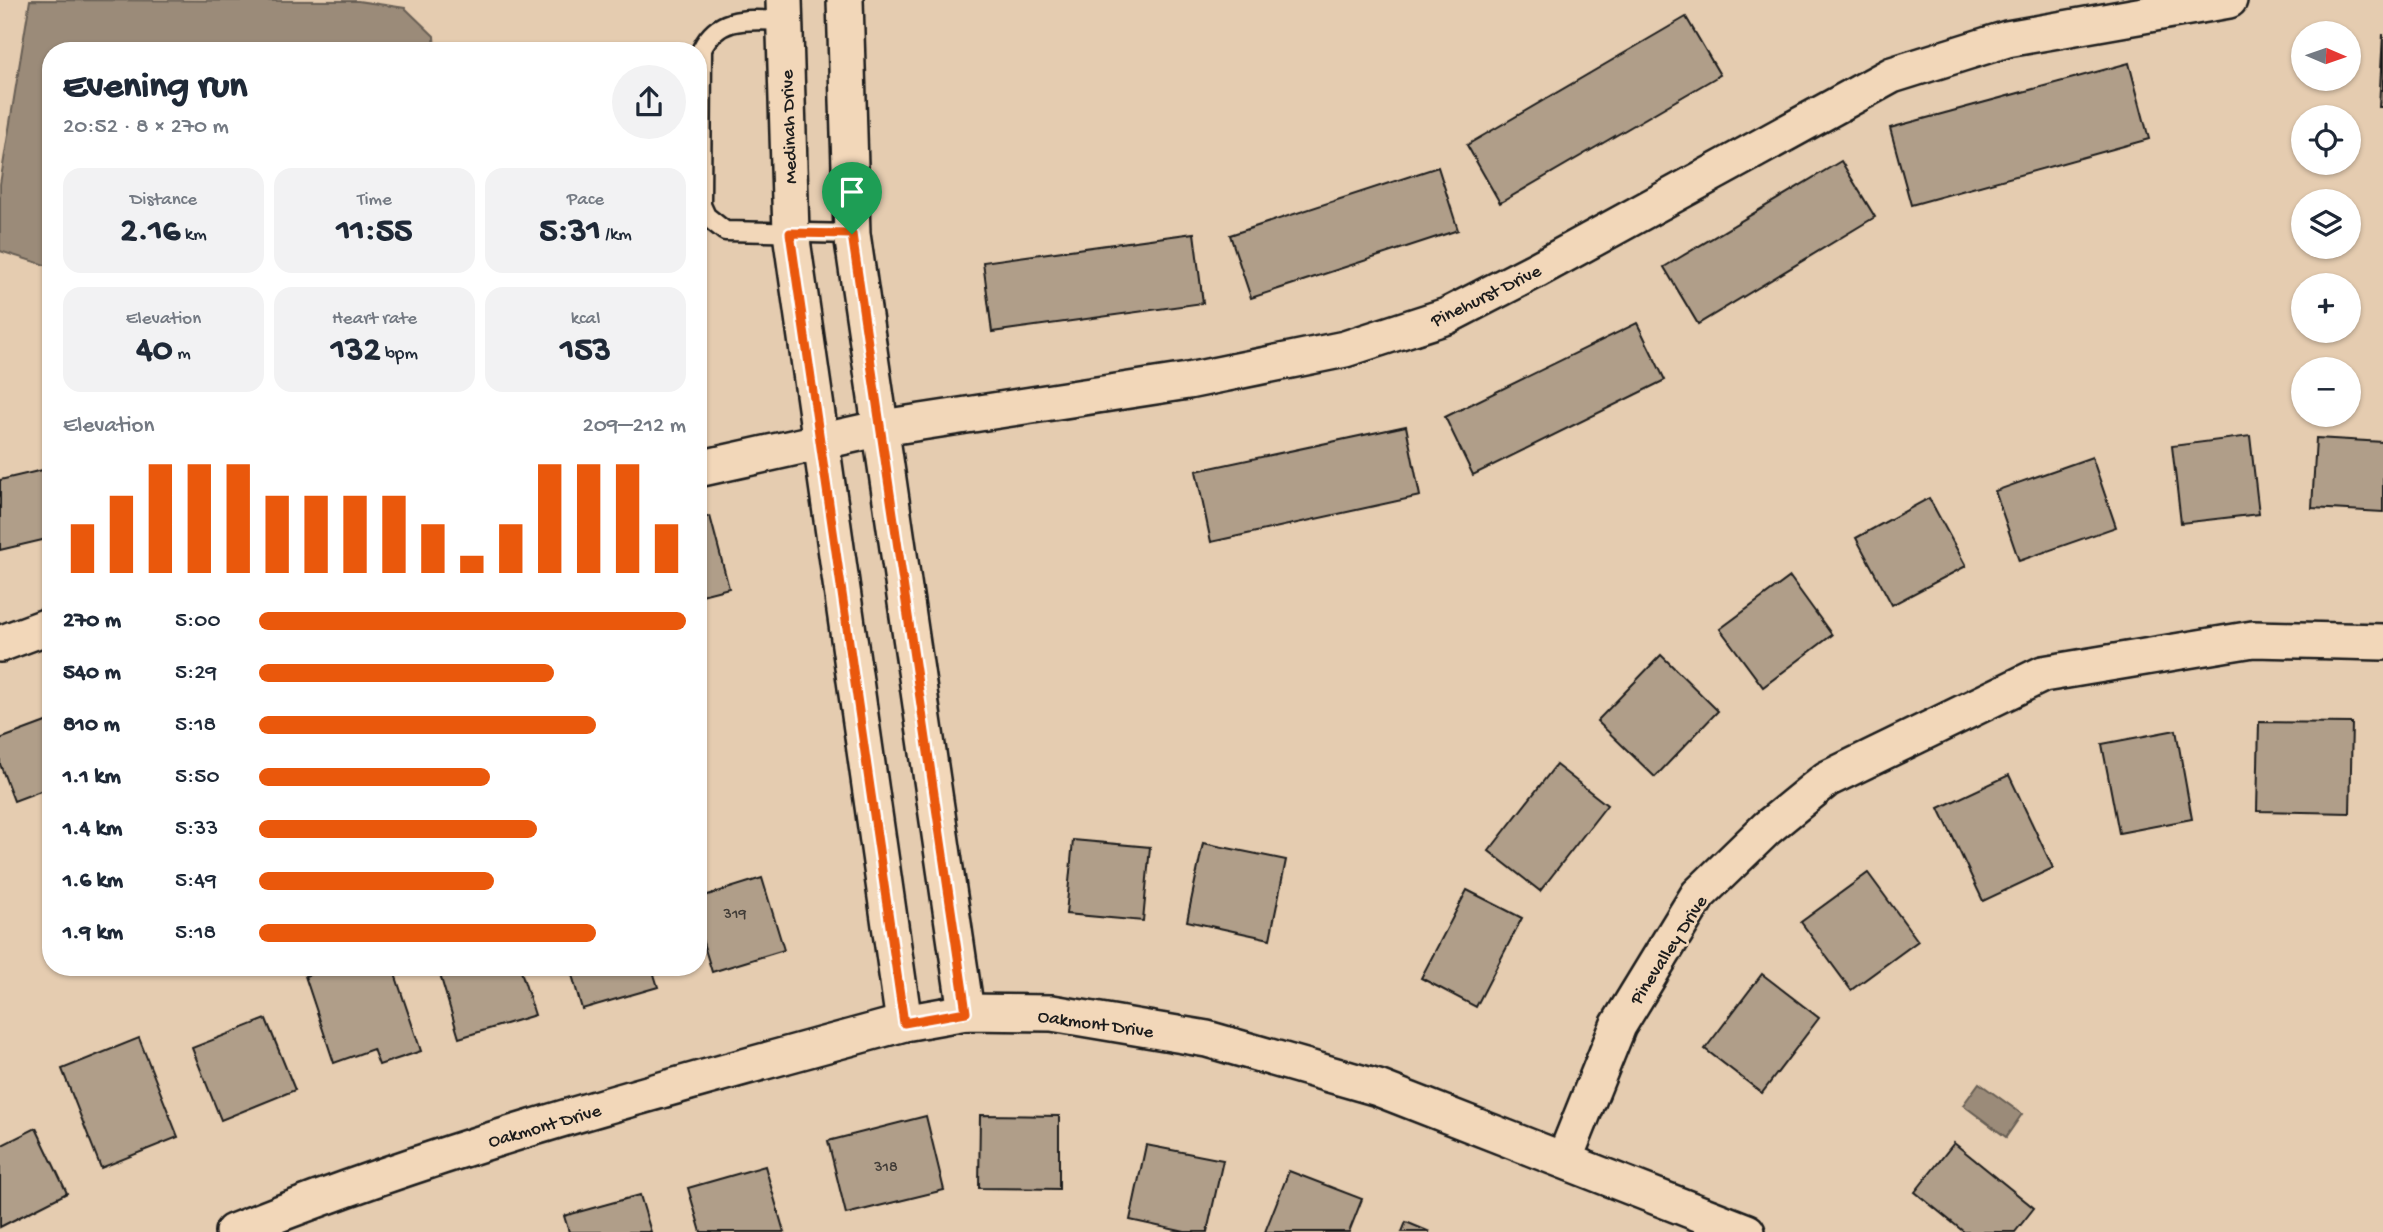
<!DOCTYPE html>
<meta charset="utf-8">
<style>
:root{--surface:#fff;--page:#f2f2f3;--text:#1f2937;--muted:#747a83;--accent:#ea580c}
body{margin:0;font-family:"Gochi Hand",sans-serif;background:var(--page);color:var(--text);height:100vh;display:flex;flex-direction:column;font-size:26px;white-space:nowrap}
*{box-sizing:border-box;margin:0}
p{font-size:23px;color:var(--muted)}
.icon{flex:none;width:38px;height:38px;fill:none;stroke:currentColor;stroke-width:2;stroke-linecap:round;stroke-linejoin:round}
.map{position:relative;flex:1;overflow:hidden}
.side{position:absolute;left:42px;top:42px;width:665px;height:934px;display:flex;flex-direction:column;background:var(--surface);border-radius:28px;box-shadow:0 2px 5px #0004}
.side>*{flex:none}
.needle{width:46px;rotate:92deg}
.tools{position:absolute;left:2291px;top:21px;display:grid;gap:14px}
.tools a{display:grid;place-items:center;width:70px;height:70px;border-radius:50%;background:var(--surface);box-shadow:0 2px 5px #0004;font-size:35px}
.pin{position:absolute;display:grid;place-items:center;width:60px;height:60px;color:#fff;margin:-72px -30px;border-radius:50% 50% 50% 0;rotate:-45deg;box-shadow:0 0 7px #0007}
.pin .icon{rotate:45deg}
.round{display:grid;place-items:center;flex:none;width:74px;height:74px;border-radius:37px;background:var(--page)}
.summary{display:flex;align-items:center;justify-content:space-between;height:119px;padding:0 21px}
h1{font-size:38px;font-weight:800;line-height:52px}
.figures{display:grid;grid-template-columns:repeat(3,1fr);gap:10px;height:119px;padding:7px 21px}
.figures div{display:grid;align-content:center;border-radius:18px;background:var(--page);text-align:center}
.figures b{font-size:35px;font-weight:800}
.figures small{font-size:19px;font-weight:400}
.figures p{font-size:19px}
.chart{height:196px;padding:14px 21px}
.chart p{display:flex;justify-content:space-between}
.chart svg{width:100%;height:126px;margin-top:7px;stroke:var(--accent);stroke-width:6}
ul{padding:0 21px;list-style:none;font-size:23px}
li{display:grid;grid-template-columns:112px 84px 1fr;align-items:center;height:52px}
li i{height:18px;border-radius:9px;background:var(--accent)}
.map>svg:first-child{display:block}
.water{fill:#9b8b79;stroke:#685f54;stroke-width:2}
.building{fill:#b09e89;stroke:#1c1c1c;stroke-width:2}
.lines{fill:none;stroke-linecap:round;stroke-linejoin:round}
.lane-casing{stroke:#1c1c1c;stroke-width:23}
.street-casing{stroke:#1c1c1c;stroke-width:40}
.lane{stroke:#f2d7b9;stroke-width:18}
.street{stroke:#f2d7b9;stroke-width:35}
.route-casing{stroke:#fff;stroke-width:14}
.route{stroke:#ea580c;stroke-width:9}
.labels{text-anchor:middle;stroke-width:5;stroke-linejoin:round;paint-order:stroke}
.number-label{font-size:16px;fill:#413c37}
.street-label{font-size:19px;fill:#1c1c1c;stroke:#f2d7b9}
</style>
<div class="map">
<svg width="2383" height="1232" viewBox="0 0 2383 1232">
<rect width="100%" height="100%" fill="#e5ccb0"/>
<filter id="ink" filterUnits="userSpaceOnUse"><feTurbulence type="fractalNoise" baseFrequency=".0143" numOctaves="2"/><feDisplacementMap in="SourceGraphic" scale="14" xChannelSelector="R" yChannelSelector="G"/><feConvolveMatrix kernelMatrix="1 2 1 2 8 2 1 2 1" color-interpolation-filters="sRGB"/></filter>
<g filter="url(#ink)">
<!-- water -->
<g class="water">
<polygon points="30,0 358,1 405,8 434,36 435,51 51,51 51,267 0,251 0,184"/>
<polygon points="1979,1083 2022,1114 2006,1137 1963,1105"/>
</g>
<!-- building -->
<g class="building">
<polygon points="1686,17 1720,75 1500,203 1467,145"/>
<polygon points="2383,34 2383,107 2379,107"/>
<polygon points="2129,63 2149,139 1911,205 1890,128"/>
<polygon points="1841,161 1875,217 1698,324 1664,267"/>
<polygon points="1438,167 1458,230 1251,298 1230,235"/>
<polygon points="1194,233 1203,303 992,332 983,262"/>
<polygon points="1637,323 1665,380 1473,475 1445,417"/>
<polygon points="1406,426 1420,496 1211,542 1196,471"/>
<polygon points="2250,436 2259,514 2181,523 2172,446"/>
<polygon points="2316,438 2383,442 2383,512 2312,508"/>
<polygon points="2092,457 2116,527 2019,561 1995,491"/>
<polygon points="51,468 51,538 0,550 0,480"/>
<polygon points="1929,498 1966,566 1892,605 1856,538"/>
<polygon points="710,516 729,588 698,596 698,520"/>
<polygon points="1790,577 1832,635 1763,687 1720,629"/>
<polygon points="1661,655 1718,711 1655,777 1597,721"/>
<polygon points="51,720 51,787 14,801 0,764 0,739"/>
<polygon points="2259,722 2352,723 2350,813 2257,811"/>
<polygon points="2176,730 2192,819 2119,833 2102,744"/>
<polygon points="1556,765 1607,805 1540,891 1489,851"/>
<polygon points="2009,775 2053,868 1983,901 1939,808"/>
<polygon points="1073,840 1150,847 1143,921 1066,914"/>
<polygon points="1203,843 1286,860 1270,939 1187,921"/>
<polygon points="1868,873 1918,941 1851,990 1801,922"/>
<polygon points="762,878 784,950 712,972 698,926 698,898"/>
<polygon points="1467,890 1522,918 1476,1007 1421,978"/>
<polygon points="330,968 393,968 421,1051 379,1065 373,1049 334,1063 305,976"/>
<polygon points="438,968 520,968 535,1015 459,1038"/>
<polygon points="570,968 652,968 658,987 582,1009"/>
<polygon points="1762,974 1819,1018 1762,1093 1705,1049"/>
<polygon points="266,1019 295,1090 221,1120 192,1048"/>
<polygon points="139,1038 178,1137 101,1168 62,1069"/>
<polygon points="980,1115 1059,1116 1059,1189 979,1188"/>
<polygon points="926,1116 944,1190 846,1214 828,1141"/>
<polygon points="36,1128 67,1193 0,1227 0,1146"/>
<polygon points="1954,1143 2034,1208 2015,1232 1964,1232 1915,1192"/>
<polygon points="1146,1145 1223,1160 1207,1232 1185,1232 1130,1220"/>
<polygon points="765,1166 784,1232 701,1232 688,1188"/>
<polygon points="1289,1171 1362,1199 1349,1232 1265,1232"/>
<polygon points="640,1195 651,1232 569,1232 564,1216"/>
<polygon points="1406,1222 1430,1232 1402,1232"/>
</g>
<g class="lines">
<!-- lane casing -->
<g class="lane-casing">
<path id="lane" d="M784,21c-34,-1 -65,-7 -82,28l-1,156 5,11 19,15 127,3"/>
</g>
<!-- street casing -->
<g class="street-casing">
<g id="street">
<polyline points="784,0 791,233 904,1023"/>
<polyline points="845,0 852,234 966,1012"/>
<polyline points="698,469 882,428 1188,381 1345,349 1447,316 1538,269 1892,75 2007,39 2229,0"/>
<polyline points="0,644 51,625"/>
<polyline points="1564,1160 1618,1026 1698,895 1767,828 1827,779 2043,674 2253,639 2383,642"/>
<path d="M233,1232c217,-88 445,-147 671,-209l62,-11 86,1 155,26 171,49 369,144"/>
</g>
</g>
<!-- lane -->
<use href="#lane" class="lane"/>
<!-- street -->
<use href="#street" class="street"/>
</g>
</g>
<g class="lines" filter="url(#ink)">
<!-- route casing -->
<g class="route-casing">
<polygon id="route" points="790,233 852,234 966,1012 904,1023"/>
</g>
<!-- route -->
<use href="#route" class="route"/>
</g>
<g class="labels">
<!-- number labels -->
<g class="number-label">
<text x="735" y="918">319</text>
<text x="886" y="1171">318</text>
</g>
<!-- street labels -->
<g class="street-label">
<text transform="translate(787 127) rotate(-92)" y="7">Medinah Drive</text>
<text transform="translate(1485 294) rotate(-26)" y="7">Pinehurst Drive</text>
<text transform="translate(1667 949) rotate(-57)" y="7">Pinevalley Drive</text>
<text transform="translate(1096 1022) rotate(8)" y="7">Oakmont Drive</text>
<text transform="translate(544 1124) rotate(-16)" y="7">Oakmont Drive</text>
</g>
</g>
</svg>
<div class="tools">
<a><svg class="needle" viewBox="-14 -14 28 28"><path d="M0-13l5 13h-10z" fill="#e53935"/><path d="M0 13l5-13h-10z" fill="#747a83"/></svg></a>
<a><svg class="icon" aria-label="locate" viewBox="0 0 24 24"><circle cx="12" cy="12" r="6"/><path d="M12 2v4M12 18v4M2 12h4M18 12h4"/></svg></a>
<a><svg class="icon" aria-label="layers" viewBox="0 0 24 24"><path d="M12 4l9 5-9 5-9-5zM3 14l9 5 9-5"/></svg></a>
<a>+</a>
<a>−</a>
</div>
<div class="pin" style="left:852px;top:234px;background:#1e9e55"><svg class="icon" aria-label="arrive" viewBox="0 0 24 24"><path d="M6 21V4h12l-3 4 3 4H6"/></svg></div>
<section class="side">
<div class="summary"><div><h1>Evening run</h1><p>20:52 · 8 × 270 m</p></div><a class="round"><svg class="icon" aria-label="share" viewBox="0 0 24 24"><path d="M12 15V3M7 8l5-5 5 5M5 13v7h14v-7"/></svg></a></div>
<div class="figures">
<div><p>Distance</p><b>2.16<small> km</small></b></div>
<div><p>Time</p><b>11:55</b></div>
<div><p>Pace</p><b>5:31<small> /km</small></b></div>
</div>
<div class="figures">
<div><p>Elevation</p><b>40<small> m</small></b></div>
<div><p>Heart rate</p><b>132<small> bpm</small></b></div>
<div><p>kcal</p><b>153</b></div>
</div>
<div class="chart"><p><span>Elevation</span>209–212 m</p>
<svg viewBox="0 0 160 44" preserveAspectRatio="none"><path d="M5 44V27M15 44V17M25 44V6M35 44V6M45 44V6M55 44V17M65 44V17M75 44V17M85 44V17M95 44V27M105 44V38M115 44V27M125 44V6M135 44V6M145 44V6M155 44V27"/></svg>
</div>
<ul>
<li><b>270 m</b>5:00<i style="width:100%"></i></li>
<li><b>540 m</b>5:29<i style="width:69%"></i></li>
<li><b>810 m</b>5:18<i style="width:79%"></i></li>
<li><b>1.1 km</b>5:50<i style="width:54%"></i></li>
<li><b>1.4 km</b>5:33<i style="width:65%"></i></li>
<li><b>1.6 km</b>5:49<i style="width:55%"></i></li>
<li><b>1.9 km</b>5:18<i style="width:79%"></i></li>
</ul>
</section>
</div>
